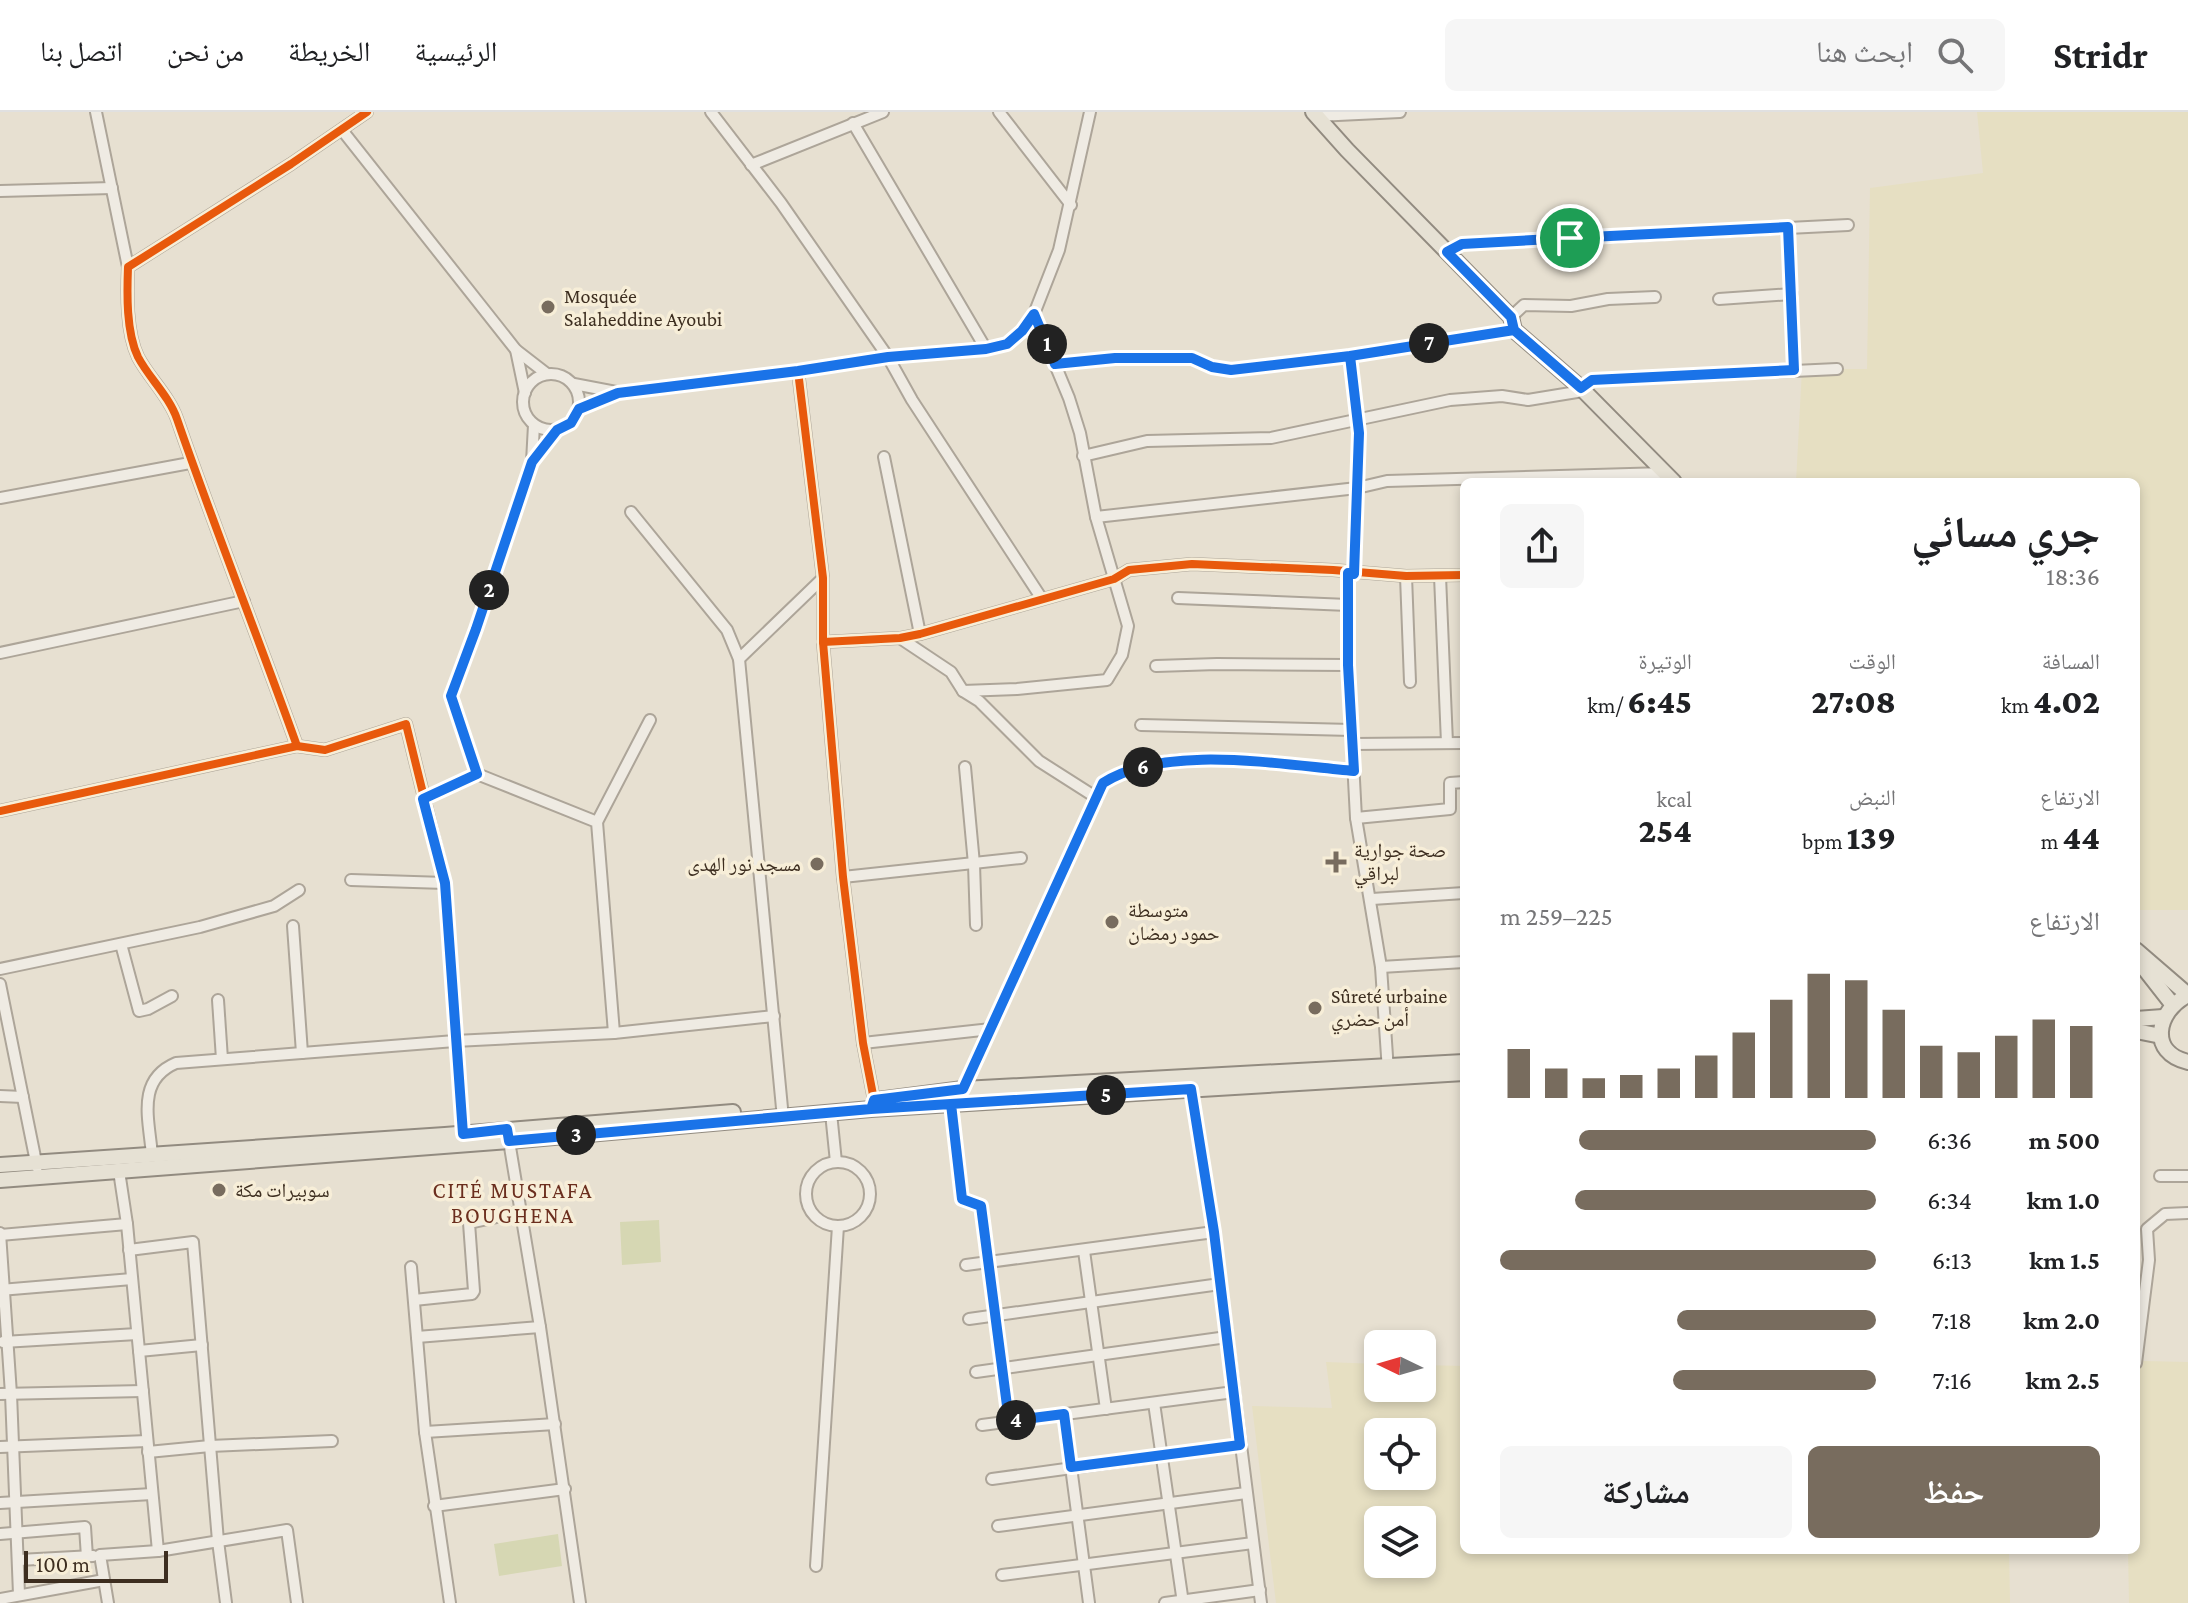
<!DOCTYPE html>
<html lang="ar">
<meta charset="utf-8">
<style>
:root{--surface:#fff;--page:#f6f6f6;--text:#202124;--muted:#757577;--line:#e0e0e0;--accent:#786c5e}
body{margin:0;font-family:"Crimson Pro","Noto Naskh Arabic",serif;background:var(--page);color:var(--text);direction:rtl;height:100vh;display:flex;flex-direction:column;font-size:30px;white-space:nowrap}
*{box-sizing:border-box;margin:0}
p{font-size:26px;color:var(--muted)}
.icon{flex:none;width:44px;height:44px;fill:none;stroke:currentColor;stroke-width:2;stroke-linecap:round;stroke-linejoin:round}
.map{position:relative;flex:1;overflow:hidden;direction:ltr}
.drawer{position:absolute;left:1460px;top:366px;width:680px;height:1076px;display:flex;flex-direction:column;background:var(--surface);border-radius:12px;box-shadow:0 4px 12px #0003;direction:rtl}
.drawer>*{flex:none}
.needle{width:52px;rotate:275deg}
.buttons{position:absolute;left:1364px;top:1218px;display:grid;gap:16px}
.buttons a{display:grid;place-items:center;width:72px;height:72px;border-radius:12px;background:var(--surface);box-shadow:0 4px 12px #0003;font-size:40px}
.scale{position:absolute;left:24px;bottom:20px;width:144px;box-sizing:border-box;padding-left:8px;border:4px solid #3d2e20;border-top:0;font-size:22px;line-height:28px;white-space:nowrap;color:#3d2e20;-webkit-text-stroke:6px #f7eed8;paint-order:stroke}
.pin{position:absolute;display:grid;place-items:center;width:68px;height:68px;color:#fff;margin:-34px;border:4px solid #fff;border-radius:50%;box-shadow:0 2px 8px #0007}
.km{position:absolute;width:40px;height:40px;margin:-20px;border-radius:50%;background:#222;color:#fff;font-size:22px;line-height:40px;text-align:center}
.round{display:grid;place-items:center;flex:none;width:84px;height:84px;border-radius:12px;background:var(--page)}
.head{display:flex;align-items:center;justify-content:space-between;height:136px;padding:0 40px}
h1{font-size:44px;font-weight:800;line-height:60px}
.figures{display:grid;grid-template-columns:repeat(3,1fr);gap:12px;height:136px;padding:8px 40px}
.figures div{display:grid;align-content:center}
.figures b{font-size:34px;font-weight:800}
.figures small{font-size:22px;font-weight:400}
.figures p{font-size:22px}
.chart{height:224px;padding:16px 40px}
.chart p{display:flex;justify-content:space-between}
.chart svg{width:100%;height:144px;margin-top:8px;stroke:var(--accent);stroke-width:6}
.action{display:flex;gap:16px;margin-top:auto;padding:16px 40px}
.action a{flex:1;height:92px;border-radius:12px;background:var(--accent);color:#fff;font-size:32px;font-weight:800;line-height:92px;text-align:center}
.action a+a{background:var(--page);color:var(--text)}
ul{padding:0 40px;list-style:none;font-size:26px}
li{display:grid;grid-template-columns:128px 96px 1fr;align-items:center;height:60px}
li i{height:20px;border-radius:10px;background:var(--accent)}
header{display:flex;align-items:center;gap:48px;box-sizing:border-box;height:112px;padding:0 40px;background:var(--surface);border-bottom:2px solid var(--line)}
header strong{font-size:38px}
nav{display:flex;gap:44px;margin-inline-start:auto;font-size:28px}
.search{width:560px;height:72px;background:var(--page);display:flex;align-items:center;gap:20px;box-sizing:border-box;padding:0 28px;border-radius:12px;color:var(--muted);font-size:30px}
.map>svg:first-child{display:block}
.farmland{fill:#e6dfc2;fill-rule:evenodd}
.green{fill:#d6d7b3}
.lines{fill:none;stroke-linecap:round;stroke-linejoin:round}
.minor-casing{stroke:#ada599;stroke-width:14}
.major-casing{stroke:#928b80;stroke-width:18}
.minor{stroke:#efebe3;stroke-width:10}
.major{stroke:#e6e1d4;stroke-width:14}
.cycleway-casing{stroke:#f7eed8;stroke-width:13}
.cycleway{stroke:#e8590c;stroke-width:8}
.route-casing{stroke:#fff;stroke-width:16}
.route{stroke:#1a73e8;stroke-width:10}
.poi-dot{fill:#786c5e;stroke:#f7eed8;stroke-width:3}
.labels{text-anchor:middle;stroke-width:7;stroke-linejoin:round;paint-order:stroke}
.poi-label{font-size:20px;fill:#3d2e20;stroke:#f7eed8;text-anchor:start}
.neighbourhood-label{font-size:22px;letter-spacing:2px;fill:#6b2e1e;stroke:#f7eed8}
</style>
<header>
<strong>Stridr</strong>
<div class="search"><svg class="icon" aria-label="search" viewBox="0 0 24 24"><circle cx="10" cy="10" r="6"/><path d="M15 15l6 6"/></svg>ابحث هنا</div>
<nav><a>الرئيسية</a><a>الخريطة</a><a>من نحن</a><a>اتصل بنا</a></nav>
</header>
<div class="map">
<svg width="2188" height="1491" viewBox="0 0 2188 1491">
<rect width="100%" height="100%" fill="#e7e0d1"/>
<!-- farmland -->
<g class="farmland">
<polygon points="1977,0 2188,0 2188,798 2136,798 2136,370 1796,370 1802,257 1867,257 1870,76 1983,61"/>
<polygon points="2136,1245 2143,1249 2188,1250 2188,1491 2129,1491 2128,1438 2136,1438"/>
<path d="M1326,1250l52,2v24h44v-23l42,1v184h545l1,53h-734l-24,-197 80,2zM1378,1320h44v44h-44zM1378,1408h44v44h-44z"/>
</g>
<!-- green -->
<g class="green">
<polygon points="659,1108 661,1150 622,1153 620,1110"/>
<polygon points="558,1422 562,1454 499,1464 494,1432"/>
</g>
<g class="lines">
<!-- minor casing -->
<g class="minor-casing">
<g id="minor">
<polyline points="96,0 128,155"/>
<polyline points="711,0 781,91 888,245 912,288 1042,487"/>
<polyline points="999,0 1071,93"/>
<polyline points="1317,4 1400,0"/>
<polyline points="853,11 986,237"/>
<polyline points="342,18 516,238 547,262"/>
<polyline points="751,53 883,0"/>
<polyline points="0,79 112,76"/>
<polyline points="1788,115 1794,258"/>
<polyline points="1447,140 1462,132 1848,113"/>
<polyline points="1719,187 1792,182"/>
<polyline points="1511,205 1524,193 1571,194 1608,187 1655,185"/>
<polyline points="516,238 525,281"/>
<polyline points="1350,244 1359,321 1354,462"/>
<polyline points="1055,252 1115,246 1192,246 1212,255 1231,258 1350,244 1514,218"/>
<polyline points="798,259 823,466 823,530 843,765 863,931 874,988 871,995"/>
<circle cx="551" cy="290" r="28"/>
<polyline points="574,272 616,280"/>
<polyline points="1581,276 1592,268 1837,257"/>
<polyline points="579,297 618,281 798,259 888,245 986,237 1007,232 1022,219 1034,202 1059,138 1090,0"/>
<polyline points="1083,344 1147,329 1271,326 1450,288 1502,284 1528,288 1583,279"/>
<polyline points="884,345 920,522"/>
<polyline points="533,348 557,318"/>
<polyline points="0,386 190,351"/>
<polyline points="631,400 727,518 739,547 782,996"/>
<polyline points="1096,405 1357,376 1387,369 1665,361"/>
<polyline points="1348,461 1348,553 1356,706 1381,855 1388,959"/>
<polyline points="1406,464 1410,570"/>
<polyline points="1440,464 1447,631"/>
<polyline points="1178,486 1348,493"/>
<polyline points="900,526 951,560 963,579 979,589 1039,649 1097,686"/>
<polyline points="823,530 900,526 920,522 1114,467 1129,458 1192,452 1333,458 1406,464 1464,463"/>
<polyline points="0,541 244,489"/>
<polyline points="739,547 823,466"/>
<polyline points="1156,554 1217,552 1348,553"/>
<polyline points="963,579 1017,577 1107,568 1122,543 1128,514 1096,405 1080,321 1069,286 1034,202"/>
<polyline points="1141,613 1352,618"/>
<polyline points="1354,632 1464,631"/>
<path d="M297,634c-39,-109 -82,-217 -120,-327 -8,-23 -28,-41 -39,-62 -12,-25 -11,-64 -10,-90l163,-103 76,-52"/>
<polyline points="965,655 974,752 976,813"/>
<polyline points="477,662 597,710 614,921"/>
<polyline points="423,687 477,662 451,584 476,517 532,350 534,313"/>
<polyline points="0,699 297,634 325,638 406,612 445,771 463,1022"/>
<polyline points="1356,706 1450,697 1450,671 1464,670"/>
<polyline points="597,710 650,608"/>
<polyline points="843,765 1021,746"/>
<polyline points="351,768 445,771"/>
<polyline points="1372,787 1464,781"/>
<polyline points="293,814 302,941"/>
<polyline points="121,832 139,899 148,897 172,884"/>
<polyline points="1381,855 1464,850"/>
<polyline points="0,857 200,815 274,794 299,778"/>
<polyline points="0,872 37,1055"/>
<polyline points="218,888 222,947"/>
<polyline points="863,931 991,917"/>
<path d="M963,977l140,-306c61,-41 179,-18 251,-12"/>
<polyline points="1191,977 1214,1120 1261,1491"/>
<polyline points="0,984 23,985"/>
<polyline points="951,992 962,1087 981,1094 1009,1309"/>
<polyline points="831,1001 836,1050"/>
<polyline points="508,1023 540,1215 580,1491"/>
<path d="M152,1043c-3,-36 -16,-75 24,-92l279,-22 159,-8 160,-17"/>
<circle cx="838" cy="1082" r="32"/>
<polyline points="119,1059 127,1112 158,1439"/>
<polyline points="2160,1064 2188,1064"/>
<polyline points="0,1121 11,1282 19,1482"/>
<polyline points="0,1123 127,1112"/>
<polyline points="129,1138 193,1130 218,1429 226,1491"/>
<polyline points="1084,1139 1106,1297"/>
<polyline points="966,1153 1214,1120"/>
<polyline points="411,1155 425,1320 450,1491"/>
<polyline points="0,1178 132,1167"/>
<polyline points="414,1188 472,1182 474,1179 469,1111 519,1100"/>
<polyline points="969,1207 1220,1172"/>
<polyline points="417,1225 540,1215"/>
<polyline points="3,1230 137,1222"/>
<polyline points="139,1239 202,1233"/>
<polyline points="2136,1251 2149,1148 2147,1117 2165,1102 2188,1101"/>
<polyline points="976,1260 1227,1225"/>
<polyline points="0,1282 143,1279"/>
<polyline points="1154,1291 1183,1491"/>
<polyline points="1064,1302 1089,1491"/>
<polyline points="982,1313 1234,1280"/>
<polyline points="425,1320 555,1312"/>
<polyline points="0,1335 147,1329"/>
<polyline points="148,1340 210,1334 332,1329"/>
<polyline points="992,1367 1240,1333"/>
<polyline points="0,1391 152,1382"/>
<polyline points="434,1394 565,1377"/>
<polyline points="998,1414 1246,1381"/>
<polyline points="0,1422 85,1415 87,1445"/>
<polyline points="19,1448 93,1444"/>
<polyline points="816,1454 838,1114"/>
<polyline points="1002,1463 1253,1431"/>
<polyline points="0,1487 104,1468"/>
<polyline points="108,1491 100,1443 158,1439 287,1418 297,1491"/>
<polyline points="1165,1491 1260,1478"/>
</g>
</g>
<!-- major casing -->
<g class="major-casing">
<g id="major">
<polyline points="1313,0 1347,38 1511,205 1514,218 1581,276 1674,370"/>
<polyline points="2136,838 2188,883"/>
<polyline points="2136,846 2172,892"/>
<path d="M2188,883c-32,16 -40,58 0,67"/>
<polyline points="2136,907 2163,905"/>
<polyline points="2136,919 2161,924"/>
<polyline points="878,988 963,977 1464,950"/>
<polyline points="0,1053 445,1023 733,1000"/>
<polyline points="0,1068 509,1029 871,997 1464,961"/>
</g>
</g>
<!-- minor -->
<use href="#minor" class="minor"/>
<!-- major -->
<use href="#major" class="major"/>
<!-- cycleway casing -->
<g class="cycleway-casing">
<g id="cycleway">
<polyline points="798,259 823,466 823,530 843,765 863,931 874,988 871,997"/>
<polyline points="823,530 900,526 920,522 1114,467 1129,458 1192,452 1333,458 1406,464 1464,463"/>
<path d="M297,634c-39,-109 -82,-217 -120,-327 -8,-23 -28,-41 -39,-62 -12,-25 -11,-64 -10,-90l163,-103 76,-52"/>
<polyline points="0,699 297,634 325,638 406,612 445,771 463,1022"/>
</g>
</g>
<!-- cycleway -->
<use href="#cycleway" class="cycleway"/>
</g>
<g class="lines">
<!-- route casing -->
<g class="route-casing">
<path id="route" d="M1570,126l-108,6 -15,8 64,65 3,13 -164,26 -119,14 -19,-3 -20,-9h-77l-60,6 -21,-50 -12,17 -15,13 -21,5 -98,8 -90,14 -180,22 -39,16 -8,14 -14,7 -25,32 -56,167 -25,67 26,78 -54,25 22,84 18,251 44,-5 2,12 362,-32 80,-5 11,95 19,7 28,215 55,-7 7,53 169,-22 -26,-213 -23,-143 -320,20 3,-9 89,-11 140,-306c62,-40 179,-18 251,-12l-6,-106v-92l6,1 5,-141 -9,-77 164,-26 67,58 11,-8 202,-10 -6,-143 -218,11"/>
</g>
<!-- route -->
<use href="#route" class="route"/>
</g>
<!-- markers -->
<g class="poi-dot">
<circle cx="548" cy="195" r="8"/>
<path d="M1332 738h8v8h8v8h-8v8h-8v-8h-8v-8h8z"/>
<circle cx="817" cy="752" r="8"/>
<circle cx="1112" cy="810" r="8"/>
<circle cx="1315" cy="896" r="8"/>
<circle cx="219" cy="1078" r="8"/>
</g>
<g class="labels">
<!-- poi labels -->
<g class="poi-label">
<text x="564" y="191">Mosquée<tspan x="564" dy="23">Salaheddine Ayoubi</tspan></text>
<text x="1354" y="745">صحة جوارية<tspan x="1354" dy="23">لبراقي</tspan></text>
<text x="801" y="759" text-anchor="end">مسجد نور الهدى</text>
<text x="1128" y="805">متوسطة<tspan x="1128" dy="23">حمود رمضان</tspan></text>
<text x="1331" y="891">Sûreté urbaine<tspan x="1331" dy="23">أمن حضري</tspan></text>
<text x="235" y="1085">سوبيرات مكة</text>
</g>
<!-- neighbourhood labels -->
<g class="neighbourhood-label">
<text x="513" y="1086">CITÉ MUSTAFA<tspan x="513" dy="25">BOUGHENA</tspan></text>
</g>
</g>
</svg>
<div class="buttons">
<a><svg class="needle" viewBox="-14 -14 28 28"><path d="M0-13l5 13h-10z" fill="#e53935"/><path d="M0 13l5-13h-10z" fill="#757577"/></svg></a>
<a><svg class="icon" aria-label="locate" viewBox="0 0 24 24"><circle cx="12" cy="12" r="6"/><path d="M12 2v4M12 18v4M2 12h4M18 12h4"/></svg></a>
<a><svg class="icon" aria-label="layers" viewBox="0 0 24 24"><path d="M12 4l9 5-9 5-9-5zM3 14l9 5 9-5"/></svg></a>
</div>
<div class="scale">100 m</div>
<div class="pin" style="left:1570px;top:126px;background:#1e9e55"><svg class="icon" aria-label="arrive" viewBox="0 0 24 24"><path d="M6 21V4h12l-3 4 3 4H6"/></svg></div>
<b class="km" style="left:1047px;top:232px">1</b>
<b class="km" style="left:489px;top:478px">2</b>
<b class="km" style="left:576px;top:1023px">3</b>
<b class="km" style="left:1016px;top:1308px">4</b>
<b class="km" style="left:1106px;top:983px">5</b>
<b class="km" style="left:1143px;top:655px">6</b>
<b class="km" style="left:1429px;top:231px">7</b>
<section class="drawer">
<div class="head"><div><h1>جري مسائي</h1><p>18:36</p></div><a class="round"><svg class="icon" aria-label="share" viewBox="0 0 24 24"><path d="M12 15V3M7 8l5-5 5 5M5 13v7h14v-7"/></svg></a></div>
<div class="figures">
<div><p>المسافة</p><b>4.02<small> km</small></b></div>
<div><p>الوقت</p><b>27:08</b></div>
<div><p>الوتيرة</p><b>6:45<small> /km</small></b></div>
</div>
<div class="figures">
<div><p>الارتفاع</p><b>44<small> m</small></b></div>
<div><p>النبض</p><b>139<small> bpm</small></b></div>
<div><p>kcal</p><b>254</b></div>
</div>
<div class="chart"><p><span>الارتفاع</span>225–259 m</p>
<svg viewBox="0 0 160 44" preserveAspectRatio="none"><path d="M5 44V29M15 44V35M25 44V38M35 44V37M45 44V35M55 44V31M65 44V24M75 44V14M85 44V6M95 44V8M105 44V17M115 44V28M125 44V30M135 44V25M145 44V20M155 44V22"/></svg>
</div>
<ul>
<li><b>500 m</b>6:36<i style="width:79%"></i></li>
<li><b>1.0 km</b>6:34<i style="width:80%"></i></li>
<li><b>1.5 km</b>6:13<i style="width:100%"></i></li>
<li><b>2.0 km</b>7:18<i style="width:53%"></i></li>
<li><b>2.5 km</b>7:16<i style="width:54%"></i></li>
</ul>
<div class="action"><a>حفظ</a><a>مشاركة</a></div>
</section>
</div>
